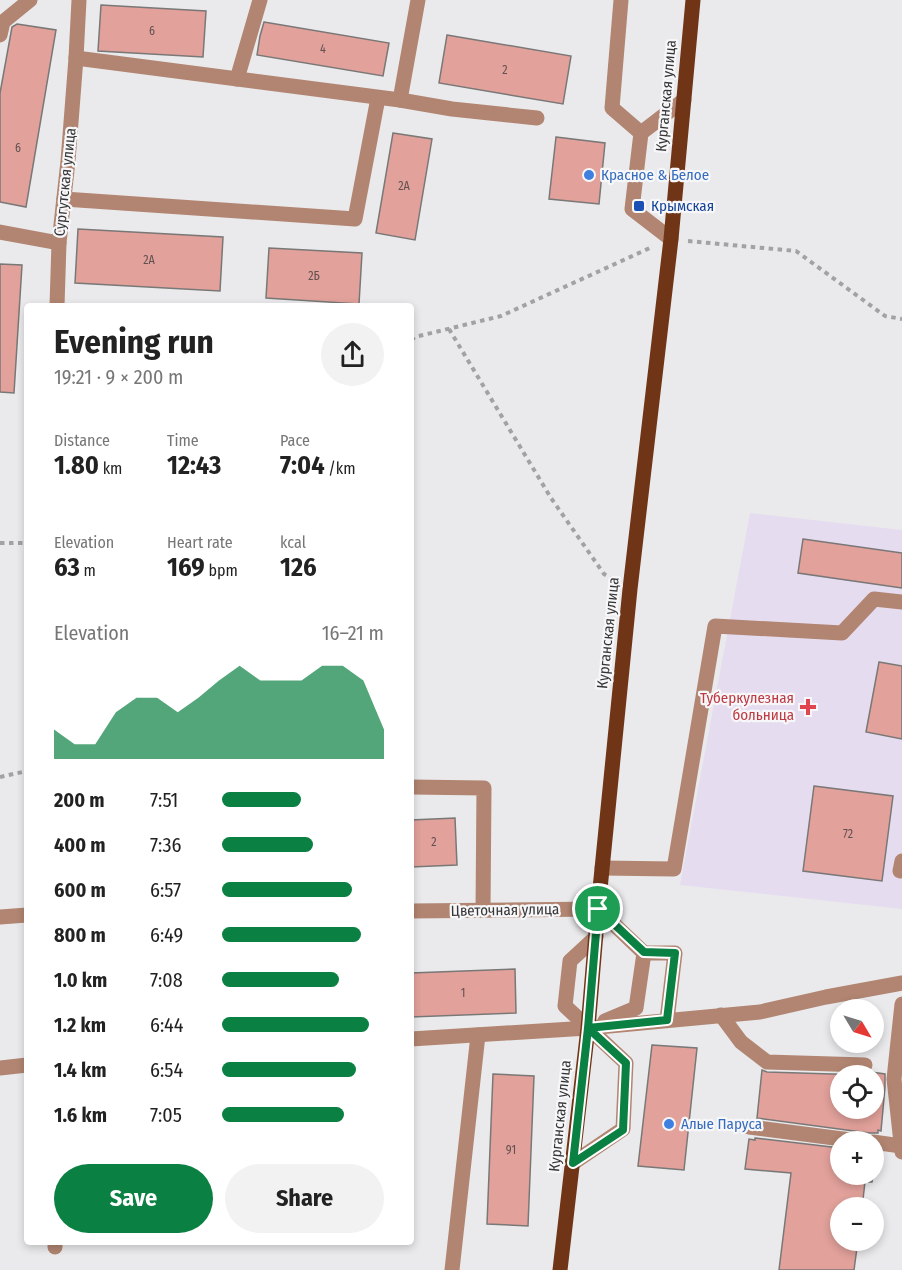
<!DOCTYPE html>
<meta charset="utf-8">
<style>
:root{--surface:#fff;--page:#f2f2f2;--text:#222;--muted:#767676;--accent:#0b8043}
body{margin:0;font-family:"Fira Sans Condensed",sans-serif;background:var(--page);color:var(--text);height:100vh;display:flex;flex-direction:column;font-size:22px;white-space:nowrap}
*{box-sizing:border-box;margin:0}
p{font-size:20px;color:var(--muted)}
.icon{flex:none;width:33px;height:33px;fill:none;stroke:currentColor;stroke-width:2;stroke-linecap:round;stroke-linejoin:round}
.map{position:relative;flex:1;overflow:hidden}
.panel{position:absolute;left:24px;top:303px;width:390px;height:942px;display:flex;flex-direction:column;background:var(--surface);border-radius:6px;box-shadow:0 3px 9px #0003}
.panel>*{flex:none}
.needle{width:39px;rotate:128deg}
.buttons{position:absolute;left:830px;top:999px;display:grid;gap:12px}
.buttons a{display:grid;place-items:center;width:54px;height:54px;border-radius:50%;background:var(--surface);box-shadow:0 3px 9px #0003;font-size:30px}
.pin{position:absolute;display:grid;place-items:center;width:51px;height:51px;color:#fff;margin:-26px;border:3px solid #fff;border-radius:50%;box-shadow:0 2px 6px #0007}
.round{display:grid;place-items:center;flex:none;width:63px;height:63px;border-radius:32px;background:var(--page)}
.head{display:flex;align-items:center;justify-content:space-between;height:102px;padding:0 30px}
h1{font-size:33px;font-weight:700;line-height:45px}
.stats{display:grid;grid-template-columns:repeat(3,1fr);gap:9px;height:102px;padding:6px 30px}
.stats div{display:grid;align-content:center}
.stats b{font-size:26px;font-weight:700}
.stats small{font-size:16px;font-weight:400}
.stats p{font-size:16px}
.chart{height:168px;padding:12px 30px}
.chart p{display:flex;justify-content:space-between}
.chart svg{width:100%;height:108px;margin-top:6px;fill:var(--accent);opacity:.7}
.primary-button{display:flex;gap:12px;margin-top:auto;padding:12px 30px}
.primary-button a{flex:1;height:69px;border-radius:36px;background:var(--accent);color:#fff;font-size:24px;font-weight:700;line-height:69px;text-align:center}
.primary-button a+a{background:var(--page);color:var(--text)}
ul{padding:0 30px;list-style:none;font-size:20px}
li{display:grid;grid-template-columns:96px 72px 1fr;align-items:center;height:45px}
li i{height:15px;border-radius:8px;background:var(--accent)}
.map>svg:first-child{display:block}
.medical{fill:#e6dcf0}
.building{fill:#e2a19b;stroke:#797877;stroke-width:1.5;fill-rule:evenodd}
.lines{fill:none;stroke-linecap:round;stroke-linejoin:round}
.path{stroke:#a2a2a4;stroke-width:4;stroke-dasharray:4.5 4.5;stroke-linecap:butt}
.minor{stroke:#b18571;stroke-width:15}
.major{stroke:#703517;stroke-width:15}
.route-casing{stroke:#fff;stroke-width:12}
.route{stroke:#0b8043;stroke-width:8}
.shop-dot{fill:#3f7fe0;stroke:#f7f7f9;stroke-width:2}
.transit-dot{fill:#1a4fb4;stroke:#f7f7f9;stroke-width:2}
.health-dot{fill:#e0444e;stroke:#f7f7f9;stroke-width:2}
.labels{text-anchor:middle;stroke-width:4.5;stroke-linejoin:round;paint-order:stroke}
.number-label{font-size:12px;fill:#615150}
.street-label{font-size:15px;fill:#363637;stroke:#f7f7f9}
.shop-label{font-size:15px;fill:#366cbe;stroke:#f7f7f9;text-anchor:start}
.transit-label{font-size:15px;fill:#164399;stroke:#f7f7f9;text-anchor:start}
.health-label{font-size:15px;fill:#be3a42;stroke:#f7f7f9;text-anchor:end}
</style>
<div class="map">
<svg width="902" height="1270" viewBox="0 0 902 1270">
<rect width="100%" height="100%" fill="#eaeaec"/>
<!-- medical -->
<polygon class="medical" points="750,513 902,530 902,909 680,885"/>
<!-- building -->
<g class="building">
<polygon points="101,5 206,11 203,57 98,51"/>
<polygon points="264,22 389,43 383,76 257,55 260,36"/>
<polygon points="17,24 56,30 26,207 0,202 0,93 12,27"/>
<polygon points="447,35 571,56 563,104 439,83"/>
<polygon points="393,133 432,139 415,240 376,233"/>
<polygon points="556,137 605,143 599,204 549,199"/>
<polygon points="78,229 223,237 220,291 75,283"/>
<polygon points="269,248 362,253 359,304 266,298"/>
<polygon points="0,264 22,265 14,393 0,392"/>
<polygon points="803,539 902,553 902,588 798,573"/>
<polygon points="879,662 902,666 902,739 866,732"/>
<polygon points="814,786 893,796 882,881 803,871"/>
<polygon points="455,818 457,865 411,867 411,820"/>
<polygon points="515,969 516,1013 411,1017 411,973"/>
<polygon points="652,1045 697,1048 684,1170 638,1166"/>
<path d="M762,1070l5,2 98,3 6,-3 14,2v13l-4,44 -3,-1v3h-9l-112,-15zM840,1076h33v32h-33z"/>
<polygon points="493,1074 534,1076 528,1226 487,1224"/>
<polygon points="755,1138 840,1148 840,1174 873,1174 873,1152 876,1152 872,1182 865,1182 862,1208 840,1208 840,1240 858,1240 854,1270 779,1270 791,1173 745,1169 749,1139 755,1140"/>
</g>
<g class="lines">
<!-- path -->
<g class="path">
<polyline points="688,241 796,251 885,316 902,319"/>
<polyline points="449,329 551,498 604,574 614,580"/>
<polyline points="411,340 415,337 501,316 652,247"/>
<polyline points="0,543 27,543"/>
<polyline points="0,777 27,771"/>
</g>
<!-- minor -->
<g class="minor">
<polyline points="79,0 76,58 400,100 418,0"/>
<polyline points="621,0 612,108 641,133"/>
<polyline points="0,35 3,22 30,0"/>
<polyline points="237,79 260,0"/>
<polyline points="400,100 452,109 537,118"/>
<polyline points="64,199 355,219 378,98"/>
<polyline points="0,232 59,243"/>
<polyline points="671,239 632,209 641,133 684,100"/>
<polyline points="57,306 59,243 68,161 76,58"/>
<polyline points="411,787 484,788 483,910"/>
<polyline points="602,868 674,869 715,626 842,633 874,599 902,602"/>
<polyline points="900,871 902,861"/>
<polyline points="411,911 598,909 644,953 636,1008 605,1021"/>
<polyline points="0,917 27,915"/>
<polyline points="644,953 675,953 667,1020"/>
<polyline points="902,1004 894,1079 902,1152"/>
<polyline points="721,1015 741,1042 767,1062 865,1065"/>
<polyline points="411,1039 588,1028 760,1012 826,997 902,983"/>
<polyline points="0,1068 27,1065"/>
<polyline points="749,1127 866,1142"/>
<polyline points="873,1142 901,1146"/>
<polyline points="573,1163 623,1129 626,1063 565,1006 570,961 596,937"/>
<polyline points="55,1247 55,1242"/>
<polyline points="452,1270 478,1035"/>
</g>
<!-- major -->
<polyline class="major" points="560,1270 588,1028 598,909 630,589 671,239 693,0"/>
</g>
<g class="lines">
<!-- route casing -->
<g class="route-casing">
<polyline id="route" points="598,909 588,1028 573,1163 623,1130 626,1063 588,1028 667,1020 675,953 644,952 598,909"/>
</g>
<!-- route -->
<use href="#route" class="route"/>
</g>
<!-- markers -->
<g class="shop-dot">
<circle cx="589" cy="175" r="6"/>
<circle cx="669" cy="1124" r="6"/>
</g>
<rect class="transit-dot" x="633" y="200" width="12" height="12" rx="3"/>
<path class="health-dot" d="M805 698h6v6h6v6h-6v6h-6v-6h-6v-6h6z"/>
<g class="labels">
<!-- number labels -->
<g class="number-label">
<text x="152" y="35">6</text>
<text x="323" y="53">4</text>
<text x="505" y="74">2</text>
<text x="18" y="152">6</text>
<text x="404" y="190">2А</text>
<text x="149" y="264">2А</text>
<text x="314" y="280">2Б</text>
<text x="848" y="838">72</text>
<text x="434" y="846">2</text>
<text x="463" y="997">1</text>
<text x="511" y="1154">91</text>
</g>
<!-- street labels -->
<g class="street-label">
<text transform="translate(666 96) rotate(-85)" y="5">Курганская улица</text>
<text transform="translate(65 182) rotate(-84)" y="5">Сургутская улица</text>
<text transform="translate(608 633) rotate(-84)" y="5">Курганская улица</text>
<text transform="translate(505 910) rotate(-1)" y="5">Цветочная улица</text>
<text transform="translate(560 1116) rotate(-84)" y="5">Курганская улица</text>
</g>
<!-- shop labels -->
<g class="shop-label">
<text x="601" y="180">Красное &amp; Белое</text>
<text x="681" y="1129">Алые Паруса</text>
</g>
<!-- transit labels -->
<g class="transit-label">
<text x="651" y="211">Крымская</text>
</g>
<!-- health labels -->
<g class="health-label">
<text x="794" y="703">Туберкулезная<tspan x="794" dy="17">больница</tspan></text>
</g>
</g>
</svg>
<div class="buttons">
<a><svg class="needle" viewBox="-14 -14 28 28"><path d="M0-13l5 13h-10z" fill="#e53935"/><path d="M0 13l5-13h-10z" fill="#767676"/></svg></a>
<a><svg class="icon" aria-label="locate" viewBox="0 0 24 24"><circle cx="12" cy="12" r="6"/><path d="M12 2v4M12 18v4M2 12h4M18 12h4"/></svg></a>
<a>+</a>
<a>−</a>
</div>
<div class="pin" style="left:598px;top:909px;background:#1e9e55"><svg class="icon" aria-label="arrive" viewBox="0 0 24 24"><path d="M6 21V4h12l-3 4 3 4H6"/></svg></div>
<section class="panel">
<div class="head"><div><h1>Evening run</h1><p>19:21 · 9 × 200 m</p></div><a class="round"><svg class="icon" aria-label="share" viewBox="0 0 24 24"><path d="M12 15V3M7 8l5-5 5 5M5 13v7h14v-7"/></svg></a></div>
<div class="stats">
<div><p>Distance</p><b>1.80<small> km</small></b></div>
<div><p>Time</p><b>12:43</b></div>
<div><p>Pace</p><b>7:04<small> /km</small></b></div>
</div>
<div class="stats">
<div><p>Elevation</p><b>63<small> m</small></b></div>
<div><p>Heart rate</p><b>169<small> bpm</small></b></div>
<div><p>kcal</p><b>126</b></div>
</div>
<div class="chart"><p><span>Elevation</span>16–21 m</p>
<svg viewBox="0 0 160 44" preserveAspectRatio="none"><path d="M0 44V32L10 38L20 38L30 25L40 19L50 19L60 25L70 19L80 12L90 6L100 12L110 12L120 12L130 6L140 6L150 12L160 32V44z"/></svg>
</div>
<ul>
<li><b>200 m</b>7:51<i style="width:49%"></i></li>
<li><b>400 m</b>7:36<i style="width:56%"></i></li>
<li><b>600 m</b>6:57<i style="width:80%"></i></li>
<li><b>800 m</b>6:49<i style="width:86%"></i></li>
<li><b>1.0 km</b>7:08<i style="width:72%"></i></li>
<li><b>1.2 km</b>6:44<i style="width:91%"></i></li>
<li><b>1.4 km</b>6:54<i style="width:83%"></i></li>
<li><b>1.6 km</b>7:05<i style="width:75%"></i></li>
</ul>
<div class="primary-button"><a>Save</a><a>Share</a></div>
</section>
</div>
